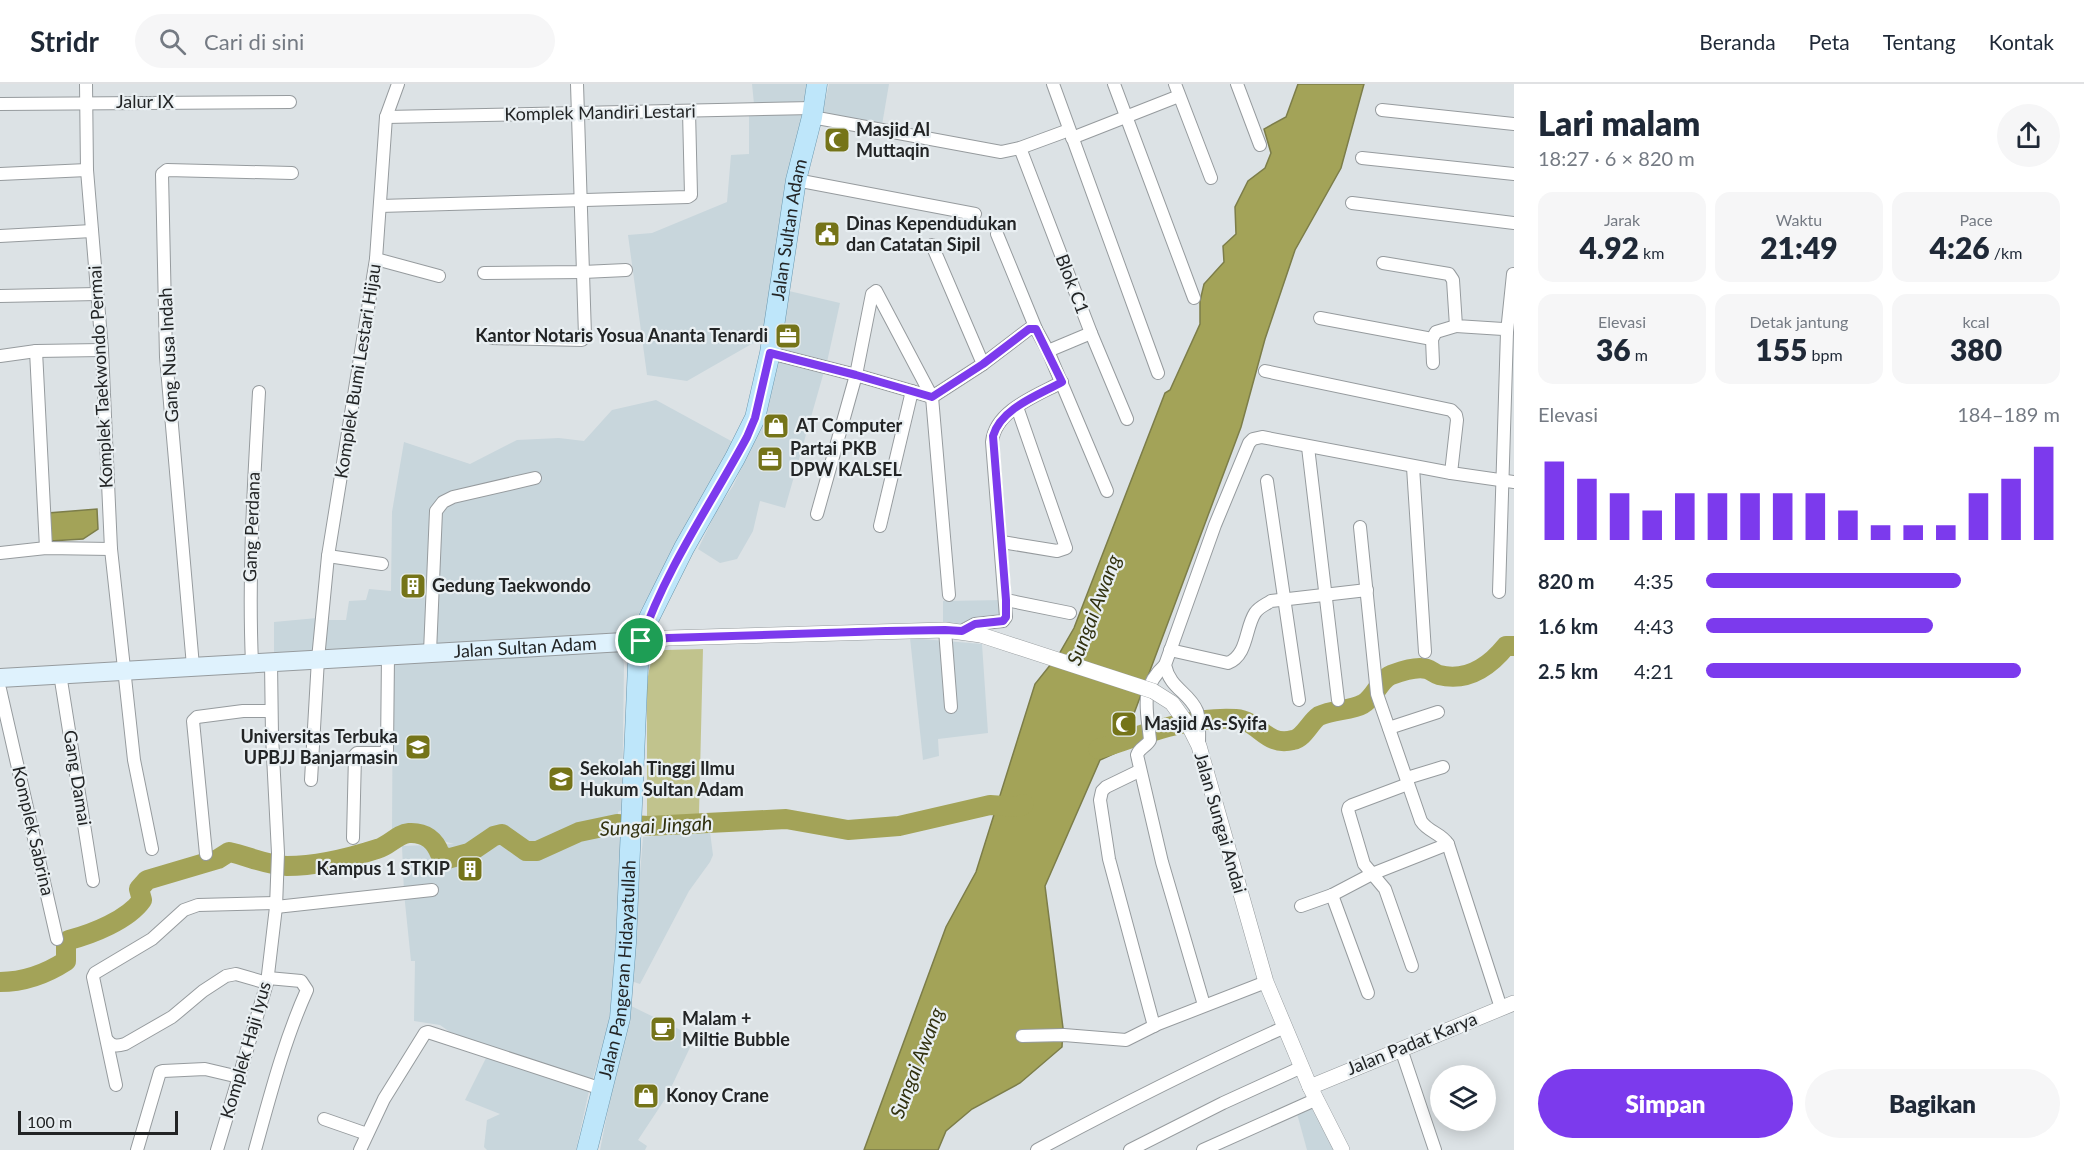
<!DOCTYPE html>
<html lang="id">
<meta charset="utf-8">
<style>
:root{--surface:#fff;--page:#f6f6f7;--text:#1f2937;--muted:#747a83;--line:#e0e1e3;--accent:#7c3aed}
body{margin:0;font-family:Lato,sans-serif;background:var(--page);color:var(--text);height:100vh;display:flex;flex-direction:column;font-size:22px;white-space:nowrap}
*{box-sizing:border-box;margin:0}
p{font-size:20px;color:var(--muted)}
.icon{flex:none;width:33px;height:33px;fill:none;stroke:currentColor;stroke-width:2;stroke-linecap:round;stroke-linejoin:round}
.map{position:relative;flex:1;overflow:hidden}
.side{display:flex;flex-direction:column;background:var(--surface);width:570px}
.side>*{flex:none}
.fabs{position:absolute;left:1430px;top:981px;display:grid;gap:12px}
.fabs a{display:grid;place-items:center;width:66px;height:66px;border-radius:50%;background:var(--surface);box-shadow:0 3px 15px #0003;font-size:30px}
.scale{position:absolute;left:18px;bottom:15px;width:160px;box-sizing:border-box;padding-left:6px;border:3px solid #222425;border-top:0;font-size:16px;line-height:21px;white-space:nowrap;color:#222425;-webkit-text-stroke:4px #e9eff2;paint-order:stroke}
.pin{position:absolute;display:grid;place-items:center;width:51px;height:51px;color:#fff;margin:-26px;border:3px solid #fff;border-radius:50%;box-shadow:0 2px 6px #0007}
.round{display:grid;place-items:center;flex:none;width:63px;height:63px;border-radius:32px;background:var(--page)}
.headline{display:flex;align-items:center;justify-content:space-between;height:102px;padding:0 24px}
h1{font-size:33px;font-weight:800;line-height:45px}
.metrics{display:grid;grid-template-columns:repeat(3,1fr);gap:9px;height:102px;padding:6px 24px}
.metrics div{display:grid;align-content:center;border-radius:15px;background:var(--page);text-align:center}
.metrics b{font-size:30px;font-weight:800}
.metrics small{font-size:16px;font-weight:400}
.metrics p{font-size:16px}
.chart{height:168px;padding:12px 24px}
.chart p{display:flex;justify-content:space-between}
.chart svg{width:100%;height:108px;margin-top:6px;stroke:var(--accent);stroke-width:6}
.primary-button{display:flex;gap:12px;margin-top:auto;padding:12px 24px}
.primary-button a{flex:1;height:69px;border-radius:36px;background:var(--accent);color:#fff;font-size:24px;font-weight:800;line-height:69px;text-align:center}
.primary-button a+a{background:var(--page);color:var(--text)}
ul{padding:0 24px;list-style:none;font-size:20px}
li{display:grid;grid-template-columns:96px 72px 1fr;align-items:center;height:45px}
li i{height:15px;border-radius:8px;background:var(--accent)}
header{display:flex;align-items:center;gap:36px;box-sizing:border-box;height:84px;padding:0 30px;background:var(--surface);border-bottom:2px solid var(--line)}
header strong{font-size:28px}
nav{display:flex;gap:33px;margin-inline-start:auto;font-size:21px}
.search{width:420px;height:54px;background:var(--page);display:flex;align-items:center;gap:15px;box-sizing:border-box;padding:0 21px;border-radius:33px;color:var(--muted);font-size:22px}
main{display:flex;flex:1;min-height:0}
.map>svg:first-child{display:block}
.built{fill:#c8d6dc}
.green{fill:#c1c38d}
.water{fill:#a3a358;stroke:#7c7d49;stroke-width:1.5}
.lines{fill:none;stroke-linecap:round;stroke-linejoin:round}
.river{stroke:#a3a358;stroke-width:20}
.minor-casing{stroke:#969b9e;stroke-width:14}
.tertiary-casing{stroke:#969b9e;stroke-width:16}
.secondary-casing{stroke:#969b9e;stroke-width:20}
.primary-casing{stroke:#6b97ae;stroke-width:21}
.minor{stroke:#fff;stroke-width:12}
.tertiary{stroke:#fff;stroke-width:15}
.secondary{stroke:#dff2fd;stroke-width:18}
.primary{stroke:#bee6fa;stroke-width:20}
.tertiary-bridge-casing{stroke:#969b9e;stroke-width:16;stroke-linecap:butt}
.tertiary-bridge{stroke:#fff;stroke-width:15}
.route-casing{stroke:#fff;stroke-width:12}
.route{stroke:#7c3aed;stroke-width:8}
.labels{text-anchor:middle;stroke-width:4.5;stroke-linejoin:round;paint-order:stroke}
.street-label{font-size:18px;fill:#222425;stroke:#e9eff2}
.poi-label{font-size:18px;font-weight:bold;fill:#222425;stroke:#e9eff2;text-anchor:start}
.water-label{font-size:20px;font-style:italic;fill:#31310f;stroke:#e9eff2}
</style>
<header>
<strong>Stridr</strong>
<div class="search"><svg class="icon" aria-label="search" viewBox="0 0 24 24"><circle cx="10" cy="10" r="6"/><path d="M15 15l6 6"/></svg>Cari di sini</div>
<nav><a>Beranda</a><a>Peta</a><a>Tentang</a><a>Kontak</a></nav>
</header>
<main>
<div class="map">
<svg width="1514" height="1066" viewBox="0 0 1514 1066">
<rect width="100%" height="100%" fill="#dce2e5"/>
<!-- built -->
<g class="built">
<polygon points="752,0 812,0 809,17 754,20"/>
<polygon points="829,0 889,0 882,41 822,31"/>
<polygon points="805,28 767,255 755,258 687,297 647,291 628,151 652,149 727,118 731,71 749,70 749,30"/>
<polygon points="789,207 840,219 827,278 778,264"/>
<polygon points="779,273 825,284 785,424 760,417 753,447 737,475 720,479 698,465 717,426 733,402 760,345 774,279"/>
<polygon points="656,316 733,358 632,542 622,549 595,552 326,566 327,536 346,536 349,517 366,516 369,505 391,507 392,428 404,358 470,380 517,356 559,354 584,357 612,326"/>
<polygon points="1005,516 1009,530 981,533 962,542 943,538 943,517"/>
<polygon points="317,534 316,567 274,569 274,538"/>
<polygon points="910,554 982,560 988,649 938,655 939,672 923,676"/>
<polygon points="613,566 622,572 624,580 622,726 618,728 618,732 570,748 543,760 526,764 520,761 514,752 497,745 468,760 484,760 488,756 498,755 507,759 512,770 555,761 572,752 614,744 622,745 616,896 606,951 589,1007 576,1066 487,1066 484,1063 487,1036 500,1030 465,1016 487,972 486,962 450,948 440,941 414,937 415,877 411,877 404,809 402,762 454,760 443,757 430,748 392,749 393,579 492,575"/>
<polygon points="710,748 713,771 710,778 689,807 640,900 631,897 643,753"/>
<polygon points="627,920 695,953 667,1012 638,1056 647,1062 645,1066 600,1066 623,951"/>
<polygon points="1317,1014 1346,1066 1307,1066 1296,1026"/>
</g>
<!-- green -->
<path class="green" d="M703,565l-4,165 -52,3c0,-29 0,-59 0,-88 0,-24 -3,-52 7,-74l11,-5z"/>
<!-- water -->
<g class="water">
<polygon points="1298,0 1364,0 1341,84 1295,166 1265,255 1241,343 1120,667 1100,676 1045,802 1063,944 1062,963 1020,999 972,1025 946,1047 938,1066 864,1066 946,843 976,788 1035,600 1059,570 1074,544 1165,309 1170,306 1200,240 1200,217 1204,200 1224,178 1223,162 1236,150 1235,123 1248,97 1265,84 1271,69 1264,45 1286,33"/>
<polygon points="97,425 98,445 83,455 50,457 48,429"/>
</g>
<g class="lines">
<!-- river -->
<g class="river">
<path d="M1098,665c45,-14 90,-33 138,-30 24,2 29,28 57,21 11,-2 17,-18 26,-24 14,-7 32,-5 44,-12 12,-6 16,-24 28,-29 11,-4 25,-9 36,-6 4,1 8,5 12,6 28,7 50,-8 67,-29h8"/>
<path d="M0,898c24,0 46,-8 66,-21v-17l3,-4c23,-6 59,-20 73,-40l-3,-11 8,-9 71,-21 11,-7c19,4 37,13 58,14 29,0 62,-8 90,-17 12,-3 20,-15 32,-16 16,-1 26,7 31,21l7,5 22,-6 25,-17 8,-2 24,17h11l42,-19 38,-8 31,2 138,-7 62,11 51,-4 91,-21 28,2 6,-3"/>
</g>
<!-- minor casing -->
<g class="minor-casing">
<g id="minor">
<polyline points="86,0 87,86 102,266 111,465 134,676 152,765"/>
<polyline points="1053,0 1158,289"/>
<polyline points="1114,0 1194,214"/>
<polyline points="1175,0 1211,94"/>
<polyline points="1237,0 1260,61"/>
<polyline points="0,20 290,18"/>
<polyline points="1382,26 1514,40"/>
<polyline points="386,33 813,24"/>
<polyline points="812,33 1001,68 1020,64 1069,46"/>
<polyline points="1072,54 1179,12"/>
<polyline points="1020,64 1091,249 1127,335"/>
<polyline points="1362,74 1514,90"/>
<polyline points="0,90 87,86"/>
<polyline points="796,96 975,130"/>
<polyline points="1352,119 1514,139"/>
<polyline points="380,122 688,113 691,111 689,27"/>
<polyline points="997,150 1036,245"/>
<polyline points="0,152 92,147"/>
<polyline points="932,161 983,280"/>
<polyline points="376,175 439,192"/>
<polyline points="1383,179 1449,190 1453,196 1456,242 1503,245 1507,248 1499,508"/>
<polyline points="484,189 583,188 626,186"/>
<polyline points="0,212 97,210"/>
<polyline points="1320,234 1432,255 1436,248 1456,242"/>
<polyline points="1507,248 1513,190"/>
<polyline points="492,254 582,256 585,252 577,0"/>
<polyline points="1432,255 1433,279"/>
<polyline points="36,267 46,464"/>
<polyline points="1048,267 1107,407"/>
<polyline points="770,269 856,291 932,313 983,280 1029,245 1036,245 1048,267 1091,249"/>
<polyline points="0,272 36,267 102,266"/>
<polyline points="1265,287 1451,326 1456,331 1457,336 1451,389 1514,398"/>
<polyline points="1308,363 1338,616"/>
<polyline points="1413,383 1425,568"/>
<polyline points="1267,397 1299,616"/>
<polyline points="817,430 856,291 872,210 876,207 932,313 949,511"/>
<polyline points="880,442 912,307"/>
<path d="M1360,443l17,167 44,127c7,11 20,12 27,23l53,164"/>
<polyline points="1002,458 1057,467 1066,464 1017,323"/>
<polyline points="0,469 46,464 111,465"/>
<polyline points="328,472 382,480"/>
<polyline points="1006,516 1070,529"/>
<polyline points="945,546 951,623"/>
<path d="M962,547l13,-7 28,-3 3,-4 -14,-175c3,-32 46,-47 70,-60"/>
<path d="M1170,566l58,13c20,-8 17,-35 27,-50 4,-6 10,-8 16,-12l96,-11"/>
<polyline points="430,568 436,427 443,418 453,413 535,394"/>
<path d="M252,579c-4,-91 2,-180 7,-271"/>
<path d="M1165,581c-26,24 -18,43 -15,75 -3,6 -11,8 -13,15l25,107 42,143"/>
<polyline points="193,582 166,273 162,90 167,86 292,89"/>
<polyline points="60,590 93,797"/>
<polyline points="0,605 57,855"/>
<polyline points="1389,644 1438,628"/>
<path d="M1199,661c0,-11 1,-24 -2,-34 -8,-19 -27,-22 -32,-46l50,-140 34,-82 4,-4 9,-2 189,36"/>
<polyline points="1139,687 1106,703 1102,707 1100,716 1109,775 1154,942"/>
<polyline points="1407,694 1443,683"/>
<polyline points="311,696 318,575 328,472 376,175 386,33 398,0"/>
<polyline points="1408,700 1352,721 1349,723 1348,726 1364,780 1385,805 1412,882"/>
<polyline points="353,754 355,671 357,669 384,669 387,667 388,571"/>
<polyline points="206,770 193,637 197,633 243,627 271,627"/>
<polyline points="1332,811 1368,909"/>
<polyline points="1301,822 1332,811 1372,790 1448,760"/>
<polyline points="276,823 432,806"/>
<polyline points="1022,952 1064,951 1126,956 1158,940 1266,898"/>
<path d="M108,957c5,6 10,5 17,3l47,-27 31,-26 23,-15 10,-2 31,9"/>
<polyline points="1401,965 1435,1066"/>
<polyline points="116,1001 93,893 95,889 152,855 184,826 198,821 276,819"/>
<polyline points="324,1035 367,1050"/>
<polyline points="137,1066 160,988 163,987 205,985 239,993"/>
<polyline points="217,1066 267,899 276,823 278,769 272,652 271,578"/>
<path d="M255,1066c15,-54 29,-109 52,-160l-6,-9 -33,-3"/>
<polyline points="360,1066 384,1015 425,949 428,948 602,1005"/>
<path d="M1037,1066c82,-44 163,-85 248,-123"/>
<polyline points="1130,1066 1223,1019 1302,983"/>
<polyline points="1203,1066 1317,1015"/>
</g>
</g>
<!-- tertiary casing -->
<g class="tertiary-casing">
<g id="tertiary">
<polyline points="641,557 668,554 945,546 981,551"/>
<polyline points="1190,644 1199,662 1266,898 1310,1003 1342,1066"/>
<polyline points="1310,1003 1514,919"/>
</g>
</g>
<!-- secondary casing -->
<g class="secondary-casing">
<g id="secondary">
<path id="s1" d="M0,594l641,-37"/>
</g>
</g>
<!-- primary casing -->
<g class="primary-casing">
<g id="primary">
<path id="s2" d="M587,1066l33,-132 6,-75 12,-278 3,-24 8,-23 35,-70 51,-90 20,-40 15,-65 26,-173 16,-63 5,-33"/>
</g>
</g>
<!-- minor -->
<use href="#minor" class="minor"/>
<!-- tertiary -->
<use href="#tertiary" class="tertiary"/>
<!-- secondary -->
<use href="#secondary" class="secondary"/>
<!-- primary -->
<use href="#primary" class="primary"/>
<!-- tertiary-bridge casing -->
<g class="tertiary-bridge-casing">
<polyline id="tertiary-bridge" points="981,551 1153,607 1172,619 1190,644"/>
</g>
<!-- tertiary-bridge -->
<use href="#tertiary-bridge" class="tertiary-bridge"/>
</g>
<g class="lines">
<!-- route casing -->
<g class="route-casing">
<path id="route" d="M1029,245h7l26,53c-23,13 -61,26 -69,54l13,164v17l-3,4 -28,3 -13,7 -17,-1 -59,1 -218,7 -27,3c25,-73 70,-137 106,-204l8,-19 15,-65 86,22 76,22 51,-33z"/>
</g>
<!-- route -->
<use href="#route" class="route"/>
</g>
<!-- icons -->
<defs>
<g id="mosque-square" transform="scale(1.35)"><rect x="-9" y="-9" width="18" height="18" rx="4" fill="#757419" stroke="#e9eff2"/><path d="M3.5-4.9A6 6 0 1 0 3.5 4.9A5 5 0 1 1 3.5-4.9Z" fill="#fff"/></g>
<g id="civic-square" transform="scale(1.35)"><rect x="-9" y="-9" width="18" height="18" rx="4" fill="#757419" stroke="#e9eff2"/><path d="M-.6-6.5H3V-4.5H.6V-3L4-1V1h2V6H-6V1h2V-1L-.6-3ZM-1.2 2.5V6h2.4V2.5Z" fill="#fff"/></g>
<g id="office-square" transform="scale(1.35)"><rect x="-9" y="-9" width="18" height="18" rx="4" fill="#757419" stroke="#e9eff2"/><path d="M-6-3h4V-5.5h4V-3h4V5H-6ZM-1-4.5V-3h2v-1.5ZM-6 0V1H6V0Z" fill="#fff"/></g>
<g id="shop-square" transform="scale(1.35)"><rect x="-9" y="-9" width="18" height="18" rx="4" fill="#757419" stroke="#e9eff2"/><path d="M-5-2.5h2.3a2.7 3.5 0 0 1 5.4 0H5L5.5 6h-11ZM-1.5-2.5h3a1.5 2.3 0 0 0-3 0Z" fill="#fff"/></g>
<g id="building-square" transform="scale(1.35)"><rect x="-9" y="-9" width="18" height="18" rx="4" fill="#757419" stroke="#e9eff2"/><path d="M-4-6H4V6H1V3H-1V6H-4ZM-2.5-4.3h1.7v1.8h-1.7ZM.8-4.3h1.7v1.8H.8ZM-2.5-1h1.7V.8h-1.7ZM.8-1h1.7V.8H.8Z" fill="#fff"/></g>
<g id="university-square" transform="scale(1.35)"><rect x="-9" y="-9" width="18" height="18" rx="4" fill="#757419" stroke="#e9eff2"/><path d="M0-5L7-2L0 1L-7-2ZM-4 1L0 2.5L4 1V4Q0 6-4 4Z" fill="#fff"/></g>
<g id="cafe-square" transform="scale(1.35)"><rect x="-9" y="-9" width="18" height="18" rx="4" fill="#757419" stroke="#e9eff2"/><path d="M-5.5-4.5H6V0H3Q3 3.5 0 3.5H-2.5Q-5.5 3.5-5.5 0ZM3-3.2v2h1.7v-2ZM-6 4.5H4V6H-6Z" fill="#fff"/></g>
</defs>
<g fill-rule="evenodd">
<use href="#mosque-square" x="837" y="56"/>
<use href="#civic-square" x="827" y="150"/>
<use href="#office-square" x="788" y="252"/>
<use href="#shop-square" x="776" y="342"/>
<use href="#office-square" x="770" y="375"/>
<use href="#building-square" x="413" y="502"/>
<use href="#mosque-square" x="1124" y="640"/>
<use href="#university-square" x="418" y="663"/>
<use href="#university-square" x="561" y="695"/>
<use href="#building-square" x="470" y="785"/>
<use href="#cafe-square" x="663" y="945"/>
<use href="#shop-square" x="646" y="1012"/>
</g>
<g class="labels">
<!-- street labels -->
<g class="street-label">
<text x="145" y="24">Jalur IX</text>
<text transform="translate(600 29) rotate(-1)" y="6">Komplek Mandiri Lestari</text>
<text dy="6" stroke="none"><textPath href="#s2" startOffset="956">Jalan Sultan Adam</textPath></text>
<text transform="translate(1072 200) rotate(69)" y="6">Blok C1</text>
<text transform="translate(169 271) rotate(-93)" y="6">Gang Nusa Indah</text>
<text transform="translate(358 287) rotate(-81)" y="6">Komplek Bumi Lestari Hijau</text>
<text transform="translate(101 293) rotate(-93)" y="6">Komplek Taekwondo Permai</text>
<text transform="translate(252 443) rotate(-88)" y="6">Gang Perdana</text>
<text dy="6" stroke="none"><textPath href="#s1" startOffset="526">Jalan Sultan Adam</textPath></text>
<text transform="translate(77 694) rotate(81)" y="6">Gang Damai</text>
<text transform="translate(1220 739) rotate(74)" y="6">Jalan Sungai Andai</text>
<text transform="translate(33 747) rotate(77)" y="6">Komplek Sabrina</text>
<text dy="6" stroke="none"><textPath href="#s2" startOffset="184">Jalan Pangeran Hidayatullah</textPath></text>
<text transform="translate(1412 960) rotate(-22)" y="6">Jalan Padat Karya</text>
<text transform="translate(246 966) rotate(-74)" y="6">Komplek Haji Iyus</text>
</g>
<!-- poi labels -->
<g class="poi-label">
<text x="856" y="52">Masjid Al<tspan x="856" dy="21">Muttaqin</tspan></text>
<text x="846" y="146">Dinas Kependudukan<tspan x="846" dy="21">dan Catatan Sipil</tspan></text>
<text x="768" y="258" text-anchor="end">Kantor Notaris Yosua Ananta Tenardi</text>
<text x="796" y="348">AT Computer</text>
<text x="790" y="371">Partai PKB<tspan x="790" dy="21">DPW KALSEL</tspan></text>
<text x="432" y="508">Gedung Taekwondo</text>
<text x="1144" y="646">Masjid As-Syifa</text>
<text x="398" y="659" text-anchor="end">Universitas Terbuka<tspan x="398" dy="21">UPBJJ Banjarmasin</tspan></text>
<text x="580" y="691">Sekolah Tinggi Ilmu<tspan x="580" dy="21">Hukum Sultan Adam</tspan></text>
<text x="450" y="791" text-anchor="end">Kampus 1 STKIP</text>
<text x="682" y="941">Malam +<tspan x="682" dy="21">Miltie Bubble</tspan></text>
<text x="666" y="1018">Konoy Crane</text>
</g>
<!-- water labels -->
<g class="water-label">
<text transform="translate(1094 526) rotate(-69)" y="7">Sungai Awang</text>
<text transform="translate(656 742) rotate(-3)" y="7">Sungai Jingah</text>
<text transform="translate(917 979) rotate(-69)" y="7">Sungai Awang</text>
</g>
</g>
</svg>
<div class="fabs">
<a><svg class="icon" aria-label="layers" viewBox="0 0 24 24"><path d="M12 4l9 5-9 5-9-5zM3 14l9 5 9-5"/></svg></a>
</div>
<div class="scale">100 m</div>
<div class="pin" style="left:641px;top:557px;background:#1e9e55"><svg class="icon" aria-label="arrive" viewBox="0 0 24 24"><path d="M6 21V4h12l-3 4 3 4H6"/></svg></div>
</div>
<section class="side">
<div class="headline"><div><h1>Lari malam</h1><p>18:27 · 6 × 820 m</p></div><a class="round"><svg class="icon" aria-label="share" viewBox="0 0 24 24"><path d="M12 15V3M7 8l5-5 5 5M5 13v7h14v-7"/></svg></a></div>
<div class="metrics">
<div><p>Jarak</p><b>4.92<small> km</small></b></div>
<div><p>Waktu</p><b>21:49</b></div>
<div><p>Pace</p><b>4:26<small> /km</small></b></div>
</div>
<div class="metrics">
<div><p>Elevasi</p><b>36<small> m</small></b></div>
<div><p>Detak jantung</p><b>155<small> bpm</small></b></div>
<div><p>kcal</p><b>380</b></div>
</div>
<div class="chart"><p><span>Elevasi</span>184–189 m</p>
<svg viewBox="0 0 160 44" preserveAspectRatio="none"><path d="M5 44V12M15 44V19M25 44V25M35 44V32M45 44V25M55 44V25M65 44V25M75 44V25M85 44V25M95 44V32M105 44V38M115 44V38M125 44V38M135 44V25M145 44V19M155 44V6"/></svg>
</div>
<ul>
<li><b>820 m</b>4:35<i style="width:72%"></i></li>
<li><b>1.6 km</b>4:43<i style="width:64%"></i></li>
<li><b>2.5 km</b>4:21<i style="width:89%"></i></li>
</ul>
<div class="primary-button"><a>Simpan</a><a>Bagikan</a></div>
</section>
</main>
